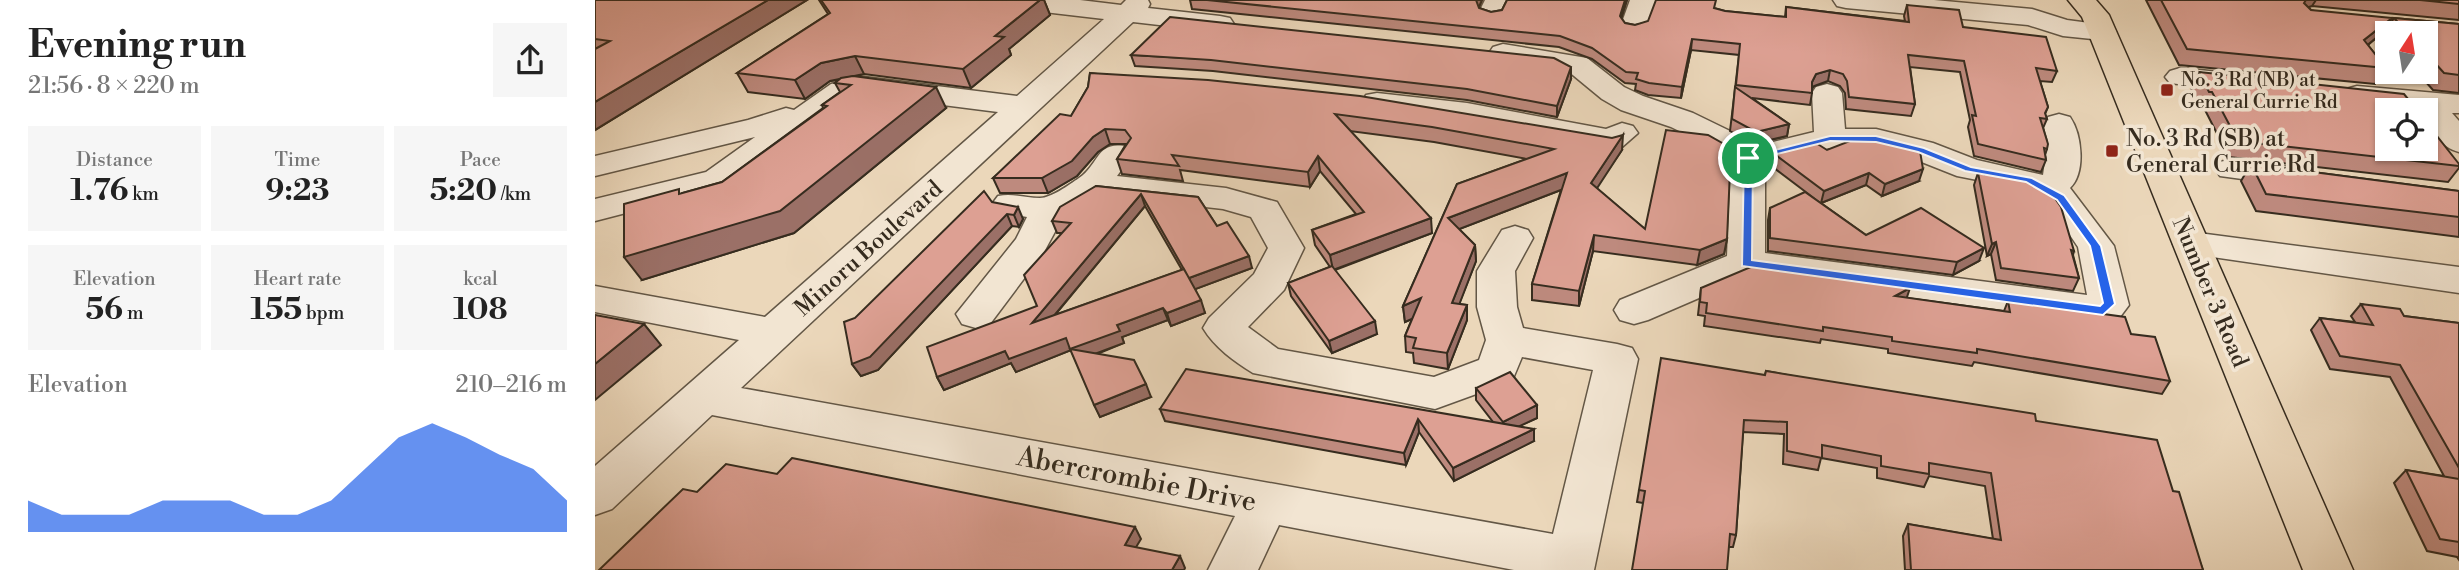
<!DOCTYPE html>
<meta charset="utf-8">
<style>
:root{--surface:#fff;--page:#f6f6f6;--text:#222;--muted:#767676;--accent:#2563eb}
body{margin:0;font-family:"Libre Bodoni",serif;background:var(--page);color:var(--text);height:100vh;display:flex;flex-direction:column;font-size:26px;white-space:nowrap}
*{box-sizing:border-box;margin:0}
p{font-size:23px;color:var(--muted)}
.icon{flex:none;width:38px;height:38px;fill:none;stroke:currentColor;stroke-width:2;stroke-linecap:round;stroke-linejoin:round}
.map{position:relative;flex:1;overflow:hidden}
.drawer{display:flex;flex-direction:column;background:var(--surface);width:595px}
.drawer>*{flex:none}
.needle{width:46px;rotate:12deg}
.fabs{position:absolute;left:1780px;top:21px;display:grid;gap:14px}
.fabs a{display:grid;place-items:center;width:63px;height:63px;border-radius:0px;background:var(--surface);box-shadow:0 2px 5px #0004;font-size:35px}
.pin{position:absolute;display:grid;place-items:center;width:60px;height:60px;color:#fff;margin:-30px;border:4px solid #fff;border-radius:50%;box-shadow:0 2px 7px #0007}
.round{display:grid;place-items:center;flex:none;width:74px;height:74px;border-radius:0px;background:var(--page)}
.headline{display:flex;align-items:center;justify-content:space-between;height:119px;padding:0 28px}
h1{font-size:38px;font-weight:800;line-height:52px}
.metrics{display:grid;grid-template-columns:repeat(3,1fr);gap:10px;height:119px;padding:7px 28px}
.metrics div{display:grid;align-content:center;border-radius:0px;background:var(--page);text-align:center}
.metrics b{font-size:30px;font-weight:800}
.metrics small{font-size:19px;font-weight:400}
.metrics p{font-size:19px}
.chart{height:196px;padding:14px 28px}
.chart p{display:flex;justify-content:space-between}
.chart svg{width:100%;height:126px;margin-top:7px;fill:var(--accent);opacity:.7}
main{display:flex;flex:1;min-height:0}
.map>svg:first-child{display:block}
.lines{fill:none;stroke-linecap:round;stroke-linejoin:round}
.minor-casing{stroke:#635746;stroke-width:3}
.major-casing{stroke:#362c1f;stroke-width:3}
.minor{fill:#f2e5d2;fill-rule:evenodd}
.major{fill:#ebd7ba;fill-rule:evenodd}
.wall{fill:#be8a7e;stroke:#362c1f;stroke-width:2;fill-rule:evenodd}
.shaded-wall{fill:#9b7067;stroke:#362c1f;stroke-width:2}
.building{fill:#dda093;stroke:#362c1f;stroke-width:2}
.route{fill:#2563eb;stroke:#fff;stroke-width:2;fill-rule:evenodd}
.poi-dot{fill:#8f2418;stroke:#f2e5d2;stroke-width:2.5}
.labels{text-anchor:middle;stroke-width:7;stroke-linejoin:round;paint-order:stroke}
.far-poi-label{font-size:19px;fill:#362c1f;stroke:#f2e5d2;text-anchor:start}
.poi-label{font-size:23px;fill:#362c1f;stroke:#f2e5d2;text-anchor:start}
.street-label{font-size:23px;fill:#362c1f;stroke:#f2e5d2}
.near-street-label{font-size:28px;fill:#362c1f;stroke:#f2e5d2}
</style>
<main>
<section class="drawer">
<div class="headline"><div><h1>Evening run</h1><p>21:56 · 8 × 220 m</p></div><a class="round"><svg class="icon" aria-label="share" viewBox="0 0 24 24"><path d="M12 15V3M7 8l5-5 5 5M5 13v7h14v-7"/></svg></a></div>
<div class="metrics">
<div><p>Distance</p><b>1.76<small> km</small></b></div>
<div><p>Time</p><b>9:23</b></div>
<div><p>Pace</p><b>5:20<small> /km</small></b></div>
</div>
<div class="metrics">
<div><p>Elevation</p><b>56<small> m</small></b></div>
<div><p>Heart rate</p><b>155<small> bpm</small></b></div>
<div><p>kcal</p><b>108</b></div>
</div>
<div class="chart"><p><span>Elevation</span>210–216 m</p>
<svg viewBox="0 0 160 44" preserveAspectRatio="none"><path d="M0 44V33L10 38L20 38L30 38L40 33L50 33L60 33L70 38L80 38L90 33L100 22L110 11L120 6L130 11L140 17L150 22L160 33V44z"/></svg>
</div>
</section>
<div class="map">
<svg width="1864" height="570" viewBox="0 0 1864 570">
<rect width="100%" height="100%" fill="#ebd7ba"/>
<filter id="stains"><feTurbulence type="fractalNoise" baseFrequency=".00286" numOctaves="4"/><feColorMatrix values="0 0 0 0 .2 0 0 0 0 .09 0 0 0 0 .02 0 0 0 .5 -.17"/></filter>
<radialGradient id="worn" r=".72"><stop offset=".6" stop-color="#630" stop-opacity="0"/><stop offset="1" stop-color="#630" stop-opacity=".3"/></radialGradient>
<g class="lines">
<!-- minor casing -->
<g class="minor-casing">
<g id="minor">
<path d="M402,0h83l41,5 5,-5h22l2,4 -2,4 72,8 10,2 4,6 -4,6 -10,2 -87,-10 -392,366 812,146 40,-164 -71,-13 -10,24 -77,28 -182,-36c-19,-12 -38,-25 -50,-45l6,-10 45,-44 14,-26 -17,-31 -28,-8 -123,-14 -37,22 -19,35 -54,72 -14,4 -14,-4 -6,-10 60,-75 11,-22 -29,-5 -6,-8 6,-8c15,-3 27,2 42,2 11,0 29,-13 39,-20 21,-14 17,-39 50,-31l4,7 -16,22 109,12 51,14 27,46 -20,42 -36,37 30,22 156,28 45,-17 7,-20 -9,-33v-36l25,-41 13,-4 13,4 5,8 -18,33 2,36 6,21 94,16 15,4 6,11 -44,211h-80l-235,-45 -21,45h-50l27,-54 -523,-101 -100,94 -17,6v-49l144,-126 -144,-28v-26l170,31 233,-205 -134,-17 -13,2 -121,89 -135,35v-22l111,-27 49,-35 -160,39v-20l153,-36 38,-12 8,2 37,-26 33,-7 153,19 87,-77 -94,-11 -9,-2z"/>
<polygon points="890,0 916,0 907,18 897,20 887,18 884,12"/>
<polygon points="1035,0 1061,0 1050,31 1040,33 1030,31 1026,25"/>
<polygon points="1238,0 1339,0 1437,9 1472,20 1517,26 1521,32 1517,38 1507,40 1468,36 1433,25 1251,8 1242,6"/>
<path d="M908,44l84,14 37,29 19,9 50,17 37,18 23,16 61,-15 -2,-39 4,-6 11,-3 11,3 4,6 3,36h31l57,14 44,17 66,15 5,-34 -5,-17 5,-7 11,-3 11,3c12,17 16,56 0,71l44,58 15,59 -12,16 -14,4 -353,-49 -102,44 -14,4 -14,-4 -6,-10 6,-10 107,-44 4,-94 -23,-17 -37,-18 -50,-17 -19,-11 -34,-28 -75,-12 -4,-6 4,-6zM1235,148l46,1 33,8 48,19 61,12 31,16 29,43 9,48 -322,-42v-89z"/>
<polygon points="1585,68 1653,75 1664,78 1668,84 1664,90 1653,93 1575,83 1570,77 1575,71"/>
<path d="M1762,86l102,9v18h-7l7,8v31c-17,-4 -34,-24 -34,-42l-79,-9 -4,-6 4,-6z"/>
<polygon points="782,93 872,103 1011,129 1027,123 1038,126 1043,133 1027,147 1016,150 872,121 771,109 767,102 771,95"/>
<polygon points="1637,159 1717,170 1722,177 1717,184 1705,187 1625,176 1620,169 1625,162"/>
<polygon points="1596,232 1864,267 1864,293 1583,252 1578,244 1583,236"/>
</g>
</g>
<!-- major casing -->
<g class="major-casing">
<polygon id="major" points="1473,0 1501,0 1514,15 1758,570 1708,570 1487,17"/>
</g>
<!-- minor -->
<use href="#minor" class="minor"/>
<!-- major -->
<use href="#major" class="major"/>
</g>
<!-- wall -->
<g class="wall">
<polygon points="0,0 212,0 0,130"/>
<polygon points="224,0 449,0 455,15 414,49 416,55 376,88 269,74 259,77 351,108 199,233 47,280 87,193 127,182 228,108 227,105 245,92 240,83 244,80 235,81 210,99 153,92 142,73 233,14"/>
<polygon points="595,0 887,0 884,7 884,8 896,12 907,10 912,0 1032,0 1026,18 1030,23 1040,25 1119,8 1130,11 1190,17 1191,7 1310,21 1309,16 1312,5 1368,27 1462,71 1457,82 1445,81 1453,107 1450,114 1452,119 1448,128 1452,149 1450,155 1451,160 1446,172 1379,156 1373,127 1375,120 1365,72 1315,67 1320,104 1316,116 1251,109 1250,93 1245,86 1233,81 1219,86 1217,88 1217,93 1215,105 1157,98 1194,124 1192,136 1158,144 1135,131 1144,55 1096,50 1086,98 1053,95 1040,90 1041,84 1030,83 997,59 964,47 597,9"/>
<polygon points="1551,0 1864,0 1864,20 1717,6 1713,7 1716,10 1787,33 1773,45 1791,68 1780,84 1584,65"/>
<polygon points="1799,18 1864,24 1864,93 1838,90 1822,72 1830,72 1830,33 1792,33 1792,37 1789,33"/>
<polygon points="536,55 976,79 962,117 872,100 618,71 540,66"/>
<polygon points="1604,72 1864,164 1864,168 1853,182 1634,157 1609,108 1606,108 1596,88"/>
<polygon points="495,73 1027,150 1001,188 1050,229 1132,239 1129,254 1102,265 998,251 984,306 937,300 937,284 966,190 864,229 880,245 881,261 864,304 872,305 872,320 853,369 819,363 818,353 811,352 810,336 817,319 810,322 808,306 862,184 932,159 839,142 755,131 837,233 740,270 782,334 737,353 696,296 693,283 735,267 720,245 717,230 761,214 725,171 715,187 585,170 588,181 527,174 522,159 531,144 515,144 503,152 482,176 453,193 405,193 398,178 476,116 493,87"/>
<polygon points="1232,150 1324,181 1287,196 1271,185 1226,203 1271,235 1384,261 1358,275 1173,251 1173,220 1175,208 1224,202 1175,165 1178,153"/>
<polygon points="1656,164 1864,191 1864,237 1661,211 1646,181"/>
<polygon points="1389,171 1479,251 1478,255 1484,278 1478,291 1401,280 1396,254 1392,256 1379,185 1383,173 1388,174"/>
<path d="M501,186l102,11 19,29 35,42 -57,21 10,24 -34,13 -3,-6 -46,17 2,6 -27,11 54,43 -51,20 -29,-67 -55,22 -5,-9 -67,27 -7,-13 100,-71 25,-73h-5l-5,-12zM550,206l37,64 -127,45z"/>
<polygon points="397,202 428,219 424,227 417,226 283,370 266,376 257,364"/>
<polygon points="1106,288 1312,298 1409,311 1413,301 1536,334 1575,381 1567,394 1379,362 1377,366 1293,353 1293,349 1226,339 1225,343 1109,326 1110,316 1103,315"/>
<polygon points="1766,304 1809,316 1864,323 1864,560 1862,557 1832,551 1799,483 1811,470 1849,476 1795,377 1735,369 1716,330 1725,318 1760,322 1756,316"/>
<polygon points="1171,371 1441,421 1578,491 1608,570 1310,570 1308,536 1313,524 1398,539 1390,486 1334,476 1329,487 1282,478 1282,468 1226,458 1223,470 1188,464 1189,434 1148,432 1141,535 1138,547 1134,547 1048,503 1042,502 1044,490 1170,375"/>
<polygon points="881,388 942,405 942,418 924,426 939,441 859,481 824,432 811,465 570,421 565,409 898,422 881,400"/>
</g>
<!-- shaded-wall -->
<g class="shaded-wall">
<polygon points="173,0 212,0 0,130 0,102"/>
<polygon points="445,0 449,0 455,15 414,49 416,55 376,88 368,69 400,36"/>
<polygon points="881,0 887,0 882,11"/>
<polygon points="1030,0 1032,0 1024,26 1025,16"/>
<polygon points="1710,0 1721,0 1717,6 1705,10"/>
<polygon points="1797,18 1787,33 1759,56 1769,40"/>
<polygon points="1097,39 1096,50 1086,98 1087,87"/>
<polygon points="260,56 269,74 235,81 210,99 200,80 226,63"/>
<polygon points="976,67 976,79 962,117 962,106"/>
<polygon points="1235,70 1233,81 1219,86 1214,93 1217,82 1221,74"/>
<polygon points="341,87 351,108 199,233 47,280 29,257"/>
<polygon points="1194,124 1192,136 1158,144 1161,132"/>
<polygon points="510,129 515,144 503,152 482,176 453,193 447,178 498,137"/>
<polygon points="1028,135 1027,150 995,199 996,183"/>
<polygon points="723,156 725,171 715,187 713,172"/>
<polygon points="1328,169 1324,181 1287,196 1290,184"/>
<polygon points="972,173 971,188 854,233 853,218"/>
<polygon points="1274,173 1271,185 1226,203 1229,191"/>
<polygon points="546,194 550,206 443,335 437,323"/>
<polygon points="423,207 428,219 424,227 419,215"/>
<polygon points="412,214 417,226 283,370 266,376 257,364"/>
<polygon points="836,218 837,233 738,270 735,255"/>
<polygon points="999,235 998,251 984,306 984,291"/>
<polygon points="1132,239 1129,254 1102,265 1105,250"/>
<polygon points="1401,242 1396,254 1392,256 1397,244"/>
<polygon points="880,245 881,261 859,318 857,303"/>
<polygon points="1389,248 1384,261 1358,275 1362,262"/>
<polygon points="654,256 657,268 598,290 594,278"/>
<polygon points="1315,288 1311,300 1300,296"/>
<polygon points="826,298 828,314 810,322 808,306"/>
<polygon points="606,300 610,313 576,326 572,313"/>
<polygon points="872,305 872,320 853,369 852,353"/>
<polygon points="568,308 573,320 527,337 529,343 481,361 476,350 421,372 416,363 349,390 342,377 410,351 522,325"/>
<polygon points="780,321 782,334 737,353 734,341"/>
<polygon points="49,324 66,345 0,400 0,364"/>
<polygon points="551,384 556,397 505,417 499,405"/>
<polygon points="942,405 942,418 908,434 908,422"/>
<polygon points="823,419 824,432 811,465 809,453"/>
<polygon points="939,429 939,441 859,481 858,468"/>
<polygon points="540,527 546,539 535,557 530,545"/>
<polygon points="585,556 590,568 589,570 577,570"/>
</g>
<!-- building -->
<g class="building">
<polygon points="0,0 173,0 0,102 0,49 15,41 0,39"/>
<polygon points="226,0 445,0 400,36 409,37 368,69 260,56 226,63 200,80 142,73 235,13"/>
<polygon points="612,0 881,0 884,8 896,12 907,10 912,0 1030,0 1025,16 1030,23 1040,25 1053,21 1061,0 1121,0 1119,8 1130,11 1191,17 1191,7 1314,22 1312,5 1364,10 1368,27 1451,37 1462,71 1441,68 1453,107 1450,113 1452,119 1445,118 1453,144 1452,149 1449,148 1451,160 1383,144 1377,115 1381,116 1369,61 1313,55 1320,104 1254,97 1252,81 1248,74 1235,70 1221,74 1217,82 1217,93 1141,85 1145,44 1097,39 1087,87 1054,83 1041,79 1043,73 1031,72 997,48 965,36"/>
<polygon points="1566,0 1711,0 1709,3 1716,10 1797,18 1769,40 1791,68 1592,49"/>
<polygon points="1825,0 1864,0 1864,4"/>
<polygon points="575,17 959,58 976,67 962,106 872,89 616,60 536,55"/>
<polygon points="1799,18 1864,24 1864,75 1849,73 1830,52 1830,33 1813,33"/>
<polygon points="1604,72 1809,94 1822,110 1792,110 1792,149 1830,149 1830,121 1864,164 1864,166 1643,141 1617,92 1614,92"/>
<polygon points="495,73 613,80 765,96 1017,138 1028,135 996,183 1050,229 1071,130 1113,135 1136,148 1132,239 1105,250 999,235 984,291 937,284 972,173 853,218 880,245 857,303 872,305 852,353 818,348 821,338 810,336 826,298 808,306 862,184 959,149 837,127 740,114 836,218 735,255 717,230 769,212 723,156 713,172 577,155 584,166 522,159 536,138 530,130 510,129 498,137 477,161 447,178 398,178 465,114 476,116 493,87"/>
<polygon points="258,76 341,87 185,211 29,257 29,204 84,189 84,194 127,182 232,106 227,105 256,85 240,83 246,78"/>
<polygon points="1140,87 1194,124 1161,132 1137,119"/>
<polygon points="1260,139 1284,140 1325,151 1328,169 1290,184 1274,173 1229,191 1178,153 1221,143 1232,150"/>
<polygon points="1656,164 1864,191 1864,217 1671,194"/>
<polygon points="1389,171 1427,178 1457,194 1466,207 1479,251 1476,250 1484,278 1406,268 1401,242 1397,244 1383,173 1389,174"/>
<polygon points="501,186 603,197 622,226 632,222 654,256 594,278 546,194 437,323 589,269 606,300 572,313 568,308 522,325 525,331 475,349 471,338 414,359 410,351 342,377 332,347 442,306 429,275 476,223 457,221 465,207"/>
<polygon points="389,191 397,202 423,207 419,215 412,214 275,357 257,364 249,322 260,318"/>
<polygon points="1210,192 1271,235 1326,208 1389,248 1362,262 1175,238 1175,208"/>
<polygon points="737,266 780,321 734,341 693,283"/>
<polygon points="1158,266 1315,288 1300,296 1415,312 1413,301 1530,317 1536,334 1560,337 1575,381 1382,349 1382,353 1297,341 1297,337 1228,327 1228,331 1111,313 1112,303 1105,302 1106,288"/>
<polygon points="1766,304 1805,309 1809,316 1864,323 1864,468 1805,365 1745,356 1725,318 1778,325"/>
<polygon points="0,315 49,324 0,364"/>
<polygon points="475,349 539,360 551,384 499,405"/>
<polygon points="1066,358 1170,375 1171,371 1440,414 1441,421 1562,440 1578,491 1584,492 1608,570 1316,570 1313,524 1406,540 1396,473 1334,463 1334,474 1286,466 1286,456 1227,445 1227,458 1192,451 1192,422 1149,420 1141,535 1135,534 1132,570 1037,570 1050,491 1044,490"/>
<polygon points="591,369 939,429 858,468 823,419 809,453 565,409"/>
<polygon points="915,372 942,405 908,422 881,388"/>
<polygon points="197,458 540,527 530,545 585,556 577,570 4,570 88,489 102,492 131,464 182,474"/>
<polygon points="1811,470 1864,479 1864,542 1845,539"/>
</g>
<!-- route -->
<path class="route" d="M1235,136h46l48,12 47,19 61,11 32,17 37,51 14,58 -12,11 -361,-49 2,-108zM1235,141l46,1 42,10 47,19 61,11 31,18 33,46 13,57 -3,3 -348,-46 1,-100z"/>
<!-- markers -->
<g class="poi-dot">
<rect x="1565" y="83" width="14" height="14" rx="3.5"/>
<rect x="1510" y="144" width="14" height="14" rx="3.5"/>
</g>
<g class="labels">
<!-- far-poi labels -->
<g class="far-poi-label">
<text x="1586" y="86">No. 3 Rd (NB) at<tspan x="1586" dy="22">General Currie Rd</tspan></text>
</g>
<!-- poi labels -->
<g class="poi-label">
<text x="1531" y="146">No. 3 Rd (SB) at<tspan x="1531" dy="26">General Currie Rd</tspan></text>
</g>
<!-- street labels -->
<g class="street-label">
<text transform="translate(273 248) rotate(-42)" y="8">Minoru Boulevard</text>
<text transform="translate(1616 292) rotate(67)" y="8">Number 3 Road</text>
</g>
<!-- near-street labels -->
<g class="near-street-label">
<text transform="translate(542 478) rotate(11)" y="10">Abercrombie Drive</text>
</g>
</g>
<rect width="100%" height="100%" filter="url(#stains)"/>
<rect width="100%" height="100%" fill="url(#worn)"/>
</svg>
<div class="fabs">
<a><svg class="needle" viewBox="-14 -14 28 28"><path d="M0-13l5 13h-10z" fill="#e53935"/><path d="M0 13l5-13h-10z" fill="#767676"/></svg></a>
<a><svg class="icon" aria-label="locate" viewBox="0 0 24 24"><circle cx="12" cy="12" r="6"/><path d="M12 2v4M12 18v4M2 12h4M18 12h4"/></svg></a>
</div>
<div class="pin" style="left:1153px;top:158px;background:#1e9e55"><svg class="icon" aria-label="arrive" viewBox="0 0 24 24"><path d="M6 21V4h12l-3 4 3 4H6"/></svg></div>
</div>
</main>
